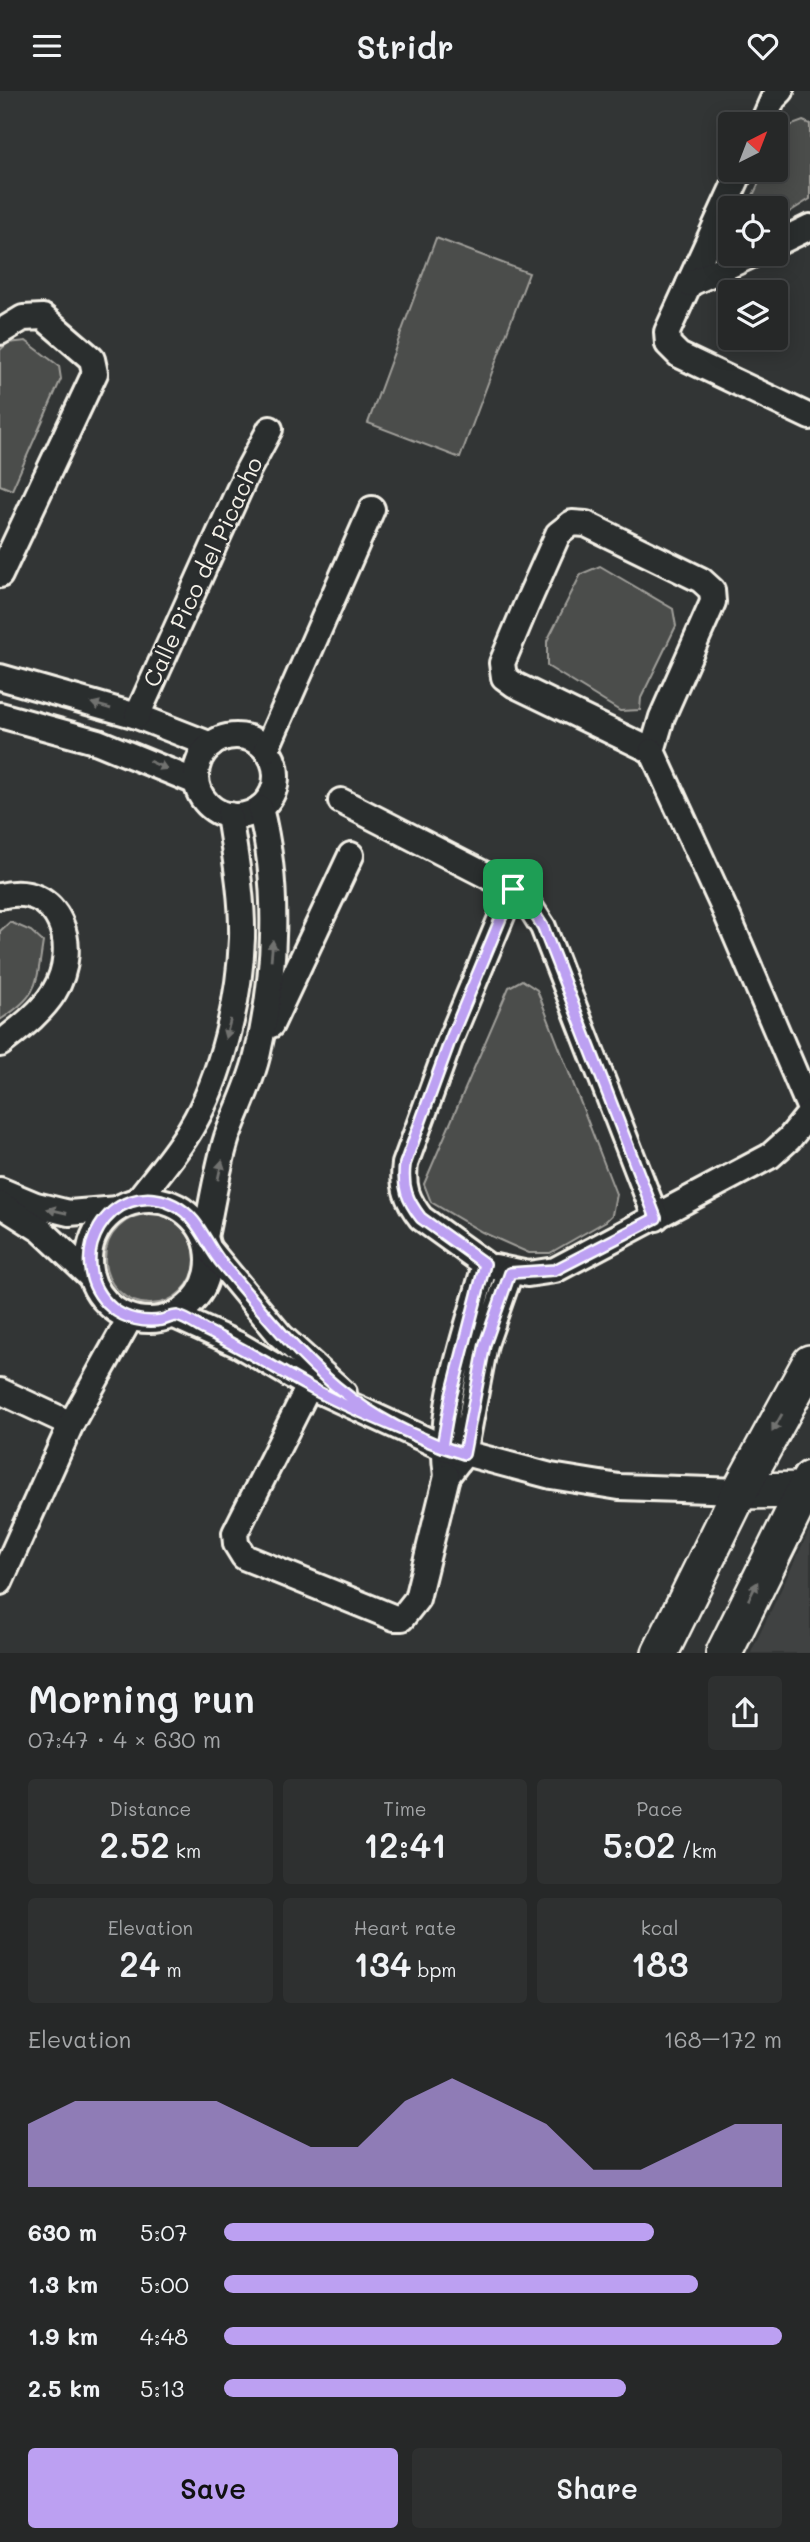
<!DOCTYPE html>
<meta charset="utf-8">
<style>
:root{--surface:#262828;--page:#2e3030;--text:#f1f3f6;--muted:#a4a6a8;--line:#424445;--accent:#bca0f2}
body{margin:0;font-family:Mali,sans-serif;background:var(--page);color:var(--text);height:100vh;display:flex;flex-direction:column;font-size:26px;white-space:nowrap}
*{box-sizing:border-box;margin:0}
p{font-size:23px;color:var(--muted)}
.icon{flex:none;width:38px;height:38px;fill:none;stroke:currentColor;stroke-width:2;stroke-linecap:round;stroke-linejoin:round}
.map{position:relative;height:1562px;overflow:hidden}
.side{display:flex;flex-direction:column;background:var(--surface);flex:1}
.side>*{flex:none}
.needle{width:46px;rotate:42deg}
.tools{position:absolute;left:718px;top:21px;display:grid;gap:14px}
.tools a{display:grid;place-items:center;width:70px;height:70px;border-radius:7px;background:var(--surface);box-shadow:0 4px 18px #0003,0 0 0 2px var(--line);font-size:35px}
.pin{position:absolute;display:grid;place-items:center;width:60px;height:60px;color:#fff;margin:-30px;border-radius:14px;box-shadow:0 4px 10px #0006}
.round{display:grid;place-items:center;flex:none;width:74px;height:74px;border-radius:7px;background:var(--page)}
.head{display:flex;align-items:center;justify-content:space-between;height:119px;padding:0 28px}
h1{font-size:38px;font-weight:600;line-height:52px}
.stats{display:grid;grid-template-columns:repeat(3,1fr);gap:10px;height:119px;padding:7px 28px}
.stats div{display:grid;align-content:center;border-radius:7px;background:var(--page);text-align:center}
.stats b{font-size:35px;font-weight:600}
.stats small{font-size:19px;font-weight:400}
.stats p{font-size:19px}
.chart{height:196px;padding:14px 28px}
.chart p{display:flex;justify-content:space-between}
.chart svg{width:100%;height:126px;margin-top:7px;fill:var(--accent);opacity:.7}
.action{display:flex;gap:14px;margin-top:auto;padding:14px 28px}
.action a{flex:1;height:80px;border-radius:7px;background:var(--accent);color:#111;font-size:28px;font-weight:600;line-height:80px;text-align:center}
.action a+a{background:var(--page);color:var(--text)}
ul{padding:0 28px;list-style:none;font-size:23px}
li{display:grid;grid-template-columns:112px 84px 1fr;align-items:center;height:52px}
li i{height:18px;border-radius:9px;background:var(--accent)}
header{display:flex;justify-content:space-between;align-items:center;height:91px;padding:0 28px;background:var(--surface);font-size:32px;font-weight:600}
.map>svg:first-child{display:block}
.built{fill:#404242}
.green{fill:#4b4d4c;stroke:#a09f9a;stroke-width:2}
.lines{fill:none;stroke-linecap:round;stroke-linejoin:round}
.street-casing{stroke:#f4f1e8;stroke-width:30}
.secondary-casing{stroke:#f4f1e8;stroke-width:40}
.street{stroke:#2a2d2e;stroke-width:24}
.secondary{stroke:#2a2d2e;stroke-width:35}
.oneway{fill:#71726f}
.route-casing{stroke:#fff;stroke-width:14}
.route{stroke:#bca0f2;stroke-width:9}
.labels{text-anchor:middle;stroke-width:5;stroke-linejoin:round;paint-order:stroke}
.street-label{font-size:23px;fill:#f4f1e8;stroke:#2a2d2e}
</style>
<header><svg class="icon" aria-label="menu" viewBox="0 0 24 24"><path d="M4 6h16M4 12h16M4 18h16"/></svg>Stridr<svg class="icon" aria-label="heart" viewBox="0 0 24 24"><path d="M12 20l-8-8c-3-5 5-10 8-4 3-6 11-1 8 4z"/></svg></header>
<div class="map">
<svg width="810" height="1562" viewBox="0 0 810 1562">
<rect width="100%" height="100%" fill="#323535"/>
<filter id="ink" filterUnits="userSpaceOnUse"><feTurbulence type="fractalNoise" baseFrequency=".0143" numOctaves="2"/><feDisplacementMap in="SourceGraphic" scale="14" xChannelSelector="R" yChannelSelector="G"/><feConvolveMatrix kernelMatrix="1 2 1 2 8 2 1 2 1" color-interpolation-filters="sRGB"/></filter>
<g filter="url(#ink)">
<!-- built -->
<polygon class="built" points="810,1438 810,1562 751,1562 753,1557"/>
<!-- green -->
<g class="green">
<polygon points="803,30 810,33 810,108 775,130 775,117 747,117 765,79 775,79 775,56 784,37"/>
<polygon points="436,147 529,182 460,367 368,332"/>
<polygon points="26,250 59,275 61,288 12,399 0,394 0,259 8,252"/>
<polygon points="600,475 673,518 676,535 641,607 640,619 620,620 547,575 547,550 581,483"/>
<path d="M10,831l21,9 12,11c-7,44 -4,53 -43,78v-89z"/>
<polygon points="522,889 537,899 616,1103 612,1124 606,1130 550,1162 529,1162 482,1141 431,1111 424,1093 509,896"/>
<circle cx="150" cy="1168" r="45"/>
</g>
<g class="lines">
<!-- street casing -->
<g class="street-casing">
<g id="street">
<polyline points="762,33 773,8 781,0"/>
<polyline points="741,79 667,241 668,253 679,264 810,326"/>
<polyline points="775,153 810,136"/>
<polyline points="689,193 754,163"/>
<polyline points="0,241 23,227 43,226 92,268 95,282 0,484"/>
<polygon points="572,432 586,433 701,489 712,499 713,511 662,626 652,660 515,594 504,586 502,572 526,515 558,443"/>
<polyline points="0,586 137,625 211,654"/>
<polyline points="0,624 98,651 196,691"/>
<polyline points="137,625 248,379 270,338"/>
<circle cx="236" cy="685" r="40"/>
<polyline points="266,659 372,418"/>
<polyline points="652,660 728,826 810,1018"/>
<polyline points="341,710 513,798"/>
<path d="M0,805c61,-15 81,52 54,96 -13,21 -35,37 -54,52"/>
<polyline points="271,934 351,764"/>
<polyline points="0,1099 36,1114 69,1122 117,1118"/>
<circle cx="149" cy="1169" r="60"/>
<path d="M137,1110c18,-24 39,-47 54,-73 31,-51 49,-131 51,-190 1,-41 -7,-83 -13,-123"/>
<polyline points="0,1113 41,1139 91,1186"/>
<path d="M205,1146c7,-33 12,-68 22,-100 10,-28 25,-56 31,-85 18,-79 22,-166 2,-244"/>
<polyline points="209,1158 281,1245 344,1302"/>
<polyline points="495,1176 528,1183 555,1179 770,1065 789,1048 810,1022"/>
<path d="M510,1182l-25,71 -21,110 -17,22c-11,-69 21,-145 38,-212l-64,-46c-14,-18 -19,-31 -16,-54l46,-126 62,-149 16,16 14,22 113,291"/>
<polyline points="175,1225 239,1254 309,1295 442,1356 551,1385 619,1396 740,1400"/>
<polyline points="309,1295 235,1442 236,1453 244,1466 395,1527 402,1527 417,1508 447,1385"/>
<polyline points="0,1300 71,1333"/>
<polyline points="0,1491 71,1333 130,1227"/>
</g>
</g>
<!-- secondary casing -->
<g class="secondary-casing">
<g id="secondary">
<polyline points="740,1400 810,1399"/>
<polyline points="660,1562 740,1400 810,1272"/>
<polyline points="724,1562 810,1388"/>
</g>
</g>
<!-- street -->
<use href="#street" class="street"/>
<!-- secondary -->
<use href="#secondary" class="secondary"/>
</g>
<!-- one-way arrows -->
<defs><path id="oneway-solid" d="M-6-.8H1V-3.2L6.5 0L1 3.2V.8H-6Z" transform="scale(1.75)"/></defs>
<g class="oneway">
<use href="#oneway-solid" transform="translate(101 615) rotate(-164)"/>
<use href="#oneway-solid" transform="translate(158 674) rotate(24)"/>
<use href="#oneway-solid" transform="translate(272 859) rotate(-85)"/>
<use href="#oneway-solid" transform="translate(228 938) rotate(105)"/>
<use href="#oneway-solid" transform="translate(220 1079) rotate(-78)"/>
<use href="#oneway-solid" transform="translate(57 1120) rotate(-167)"/>
<use href="#oneway-solid" transform="translate(777 1332) rotate(119)"/>
<use href="#oneway-solid" transform="translate(753 1500) rotate(-63)"/>
</g>
</g>
<g class="lines" filter="url(#ink)">
<!-- route casing -->
<g class="route-casing">
<path id="route" d="M513,798l-62,149 -46,126c-3,23 2,36 16,54l64,46 -34,132 -9,51c-44,-20 -92,-37 -135,-61 -34,-19 -66,-39 -102,-56 -8,-4 -19,-12 -28,-14 -5,0 -11,3 -15,4 -17,3 -37,-1 -50,-12 -54,-46 -1,-134 62,-103 26,13 31,39 49,60 76,89 123,153 241,189l21,-110 25,-71 45,-3 101,-52 -113,-291 -14,-22 -16,-16"/>
</g>
<!-- route -->
<use href="#route" class="route"/>
</g>
<g class="labels">
<!-- street labels -->
<g class="street-label">
<text transform="translate(203 481) rotate(-65)" y="8">Calle Pico del Picacho</text>
</g>
</g>
</svg>
<div class="tools">
<a><svg class="needle" viewBox="-14 -14 28 28"><path d="M0-13l5 13h-10z" fill="#e53935"/><path d="M0 13l5-13h-10z" fill="#a4a6a8"/></svg></a>
<a><svg class="icon" aria-label="locate" viewBox="0 0 24 24"><circle cx="12" cy="12" r="6"/><path d="M12 2v4M12 18v4M2 12h4M18 12h4"/></svg></a>
<a><svg class="icon" aria-label="layers" viewBox="0 0 24 24"><path d="M12 4l9 5-9 5-9-5zM3 14l9 5 9-5"/></svg></a>
</div>
<div class="pin" style="left:513px;top:798px;background:#1e9e55"><svg class="icon" aria-label="arrive" viewBox="0 0 24 24"><path d="M6 21V4h12l-3 4 3 4H6"/></svg></div>
</div>
<section class="side">
<div class="head"><div><h1>Morning run</h1><p>07:47 · 4 × 630 m</p></div><a class="round"><svg class="icon" aria-label="share" viewBox="0 0 24 24"><path d="M12 15V3M7 8l5-5 5 5M5 13v7h14v-7"/></svg></a></div>
<div class="stats">
<div><p>Distance</p><b>2.52<small> km</small></b></div>
<div><p>Time</p><b>12:41</b></div>
<div><p>Pace</p><b>5:02<small> /km</small></b></div>
</div>
<div class="stats">
<div><p>Elevation</p><b>24<small> m</small></b></div>
<div><p>Heart rate</p><b>134<small> bpm</small></b></div>
<div><p>kcal</p><b>183</b></div>
</div>
<div class="chart"><p><span>Elevation</span>168–172 m</p>
<svg viewBox="0 0 160 44" preserveAspectRatio="none"><path d="M0 44V22L10 14L20 14L30 14L40 14L50 22L60 30L70 30L80 14L90 6L100 14L110 22L120 38L130 38L140 30L150 22L160 22V44z"/></svg>
</div>
<ul>
<li><b>630 m</b>5:07<i style="width:77%"></i></li>
<li><b>1.3 km</b>5:00<i style="width:85%"></i></li>
<li><b>1.9 km</b>4:48<i style="width:100%"></i></li>
<li><b>2.5 km</b>5:13<i style="width:72%"></i></li>
</ul>
<div class="action"><a>Save</a><a>Share</a></div>
</section>
